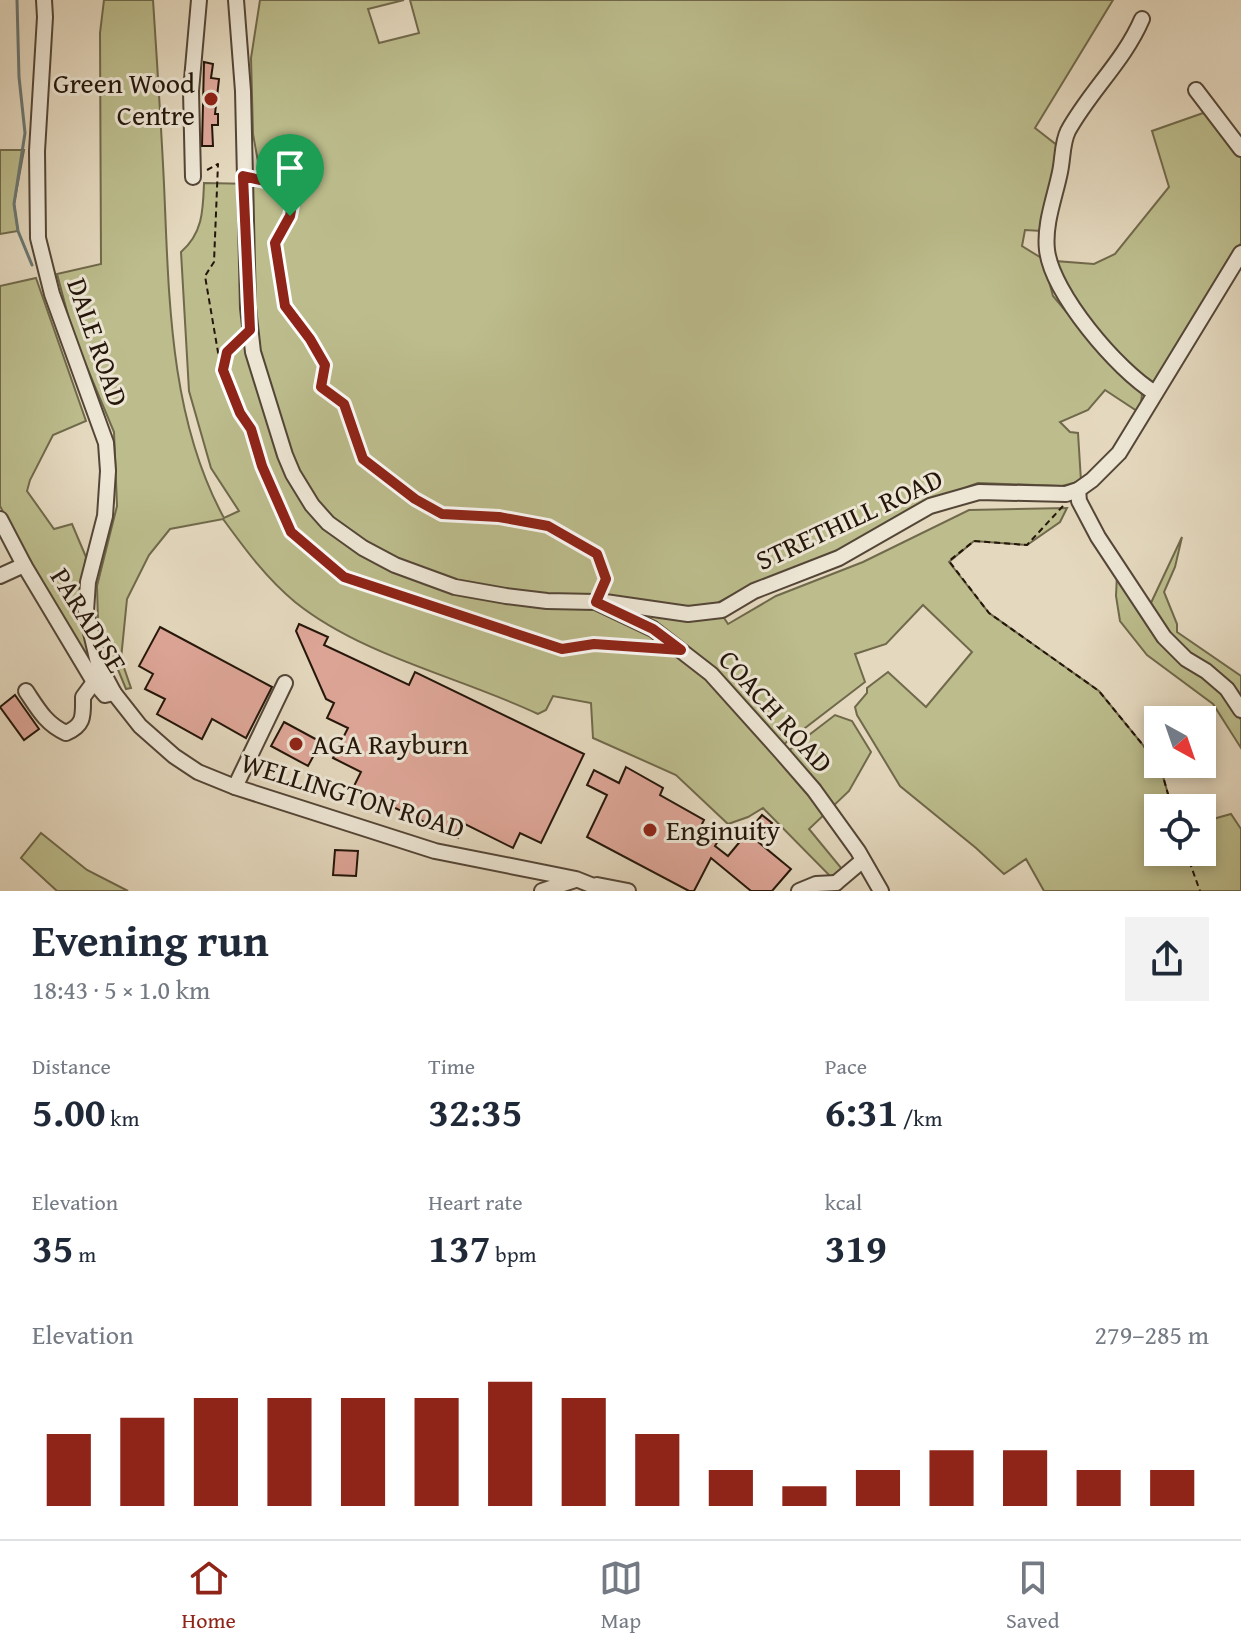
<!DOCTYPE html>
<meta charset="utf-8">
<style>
:root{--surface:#fff;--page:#f2f2f3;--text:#1f2937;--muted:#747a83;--line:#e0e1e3;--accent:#8f2418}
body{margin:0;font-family:"Gentium Book Plus",serif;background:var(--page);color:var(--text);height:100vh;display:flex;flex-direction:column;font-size:30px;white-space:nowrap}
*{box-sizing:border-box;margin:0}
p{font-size:26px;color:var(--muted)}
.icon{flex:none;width:44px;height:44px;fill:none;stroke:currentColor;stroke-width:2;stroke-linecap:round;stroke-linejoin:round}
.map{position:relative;height:891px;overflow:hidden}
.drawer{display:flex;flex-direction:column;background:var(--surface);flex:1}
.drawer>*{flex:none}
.needle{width:52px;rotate:140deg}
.controls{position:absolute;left:1144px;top:706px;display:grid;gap:16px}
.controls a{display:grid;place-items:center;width:72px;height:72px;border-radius:0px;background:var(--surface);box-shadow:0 4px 12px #0003;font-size:40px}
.pin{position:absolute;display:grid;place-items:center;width:68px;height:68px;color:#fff;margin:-82px -34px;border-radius:50% 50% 50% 0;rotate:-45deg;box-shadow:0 0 8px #0007}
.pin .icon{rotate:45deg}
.round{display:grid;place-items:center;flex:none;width:84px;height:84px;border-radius:0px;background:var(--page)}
.overview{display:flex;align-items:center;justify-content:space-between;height:136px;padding:0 32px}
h1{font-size:44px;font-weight:800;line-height:60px}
.figures{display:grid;grid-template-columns:repeat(3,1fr);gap:12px;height:136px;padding:8px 32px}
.figures div{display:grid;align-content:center}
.figures b{font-size:40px;font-weight:800}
.figures small{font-size:22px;font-weight:400}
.figures p{font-size:22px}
.chart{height:224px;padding:16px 32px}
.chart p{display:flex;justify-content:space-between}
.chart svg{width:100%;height:144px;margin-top:8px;stroke:var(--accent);stroke-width:6}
.menu{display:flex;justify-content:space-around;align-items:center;height:112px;border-top:2px solid var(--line);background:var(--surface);font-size:22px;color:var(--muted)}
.menu a{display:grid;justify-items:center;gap:4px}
.menu .active{color:var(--accent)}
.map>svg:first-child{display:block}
.green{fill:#bcbc8c;stroke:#70694b;stroke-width:2}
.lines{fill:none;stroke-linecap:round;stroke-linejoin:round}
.stream{stroke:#6a7774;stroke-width:3}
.building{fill:#dea698;stroke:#24160a;stroke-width:2}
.minor-casing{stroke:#544637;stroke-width:18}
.path{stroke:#24160a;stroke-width:2;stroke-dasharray:6 4;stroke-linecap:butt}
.minor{stroke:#ede6d5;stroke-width:14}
.route-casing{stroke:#fff;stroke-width:16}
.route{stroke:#8f2418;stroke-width:10}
.poi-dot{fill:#8f2418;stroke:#ede6d5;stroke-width:3}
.labels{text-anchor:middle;stroke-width:6;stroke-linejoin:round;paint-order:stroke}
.poi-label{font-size:28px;fill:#24160a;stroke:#ede6d5;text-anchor:start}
.street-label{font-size:28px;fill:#24160a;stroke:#ede6d5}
</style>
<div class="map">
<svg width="1241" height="891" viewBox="0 0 1241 891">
<rect width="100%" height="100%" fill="#e4d8be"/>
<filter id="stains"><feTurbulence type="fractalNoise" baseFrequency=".0025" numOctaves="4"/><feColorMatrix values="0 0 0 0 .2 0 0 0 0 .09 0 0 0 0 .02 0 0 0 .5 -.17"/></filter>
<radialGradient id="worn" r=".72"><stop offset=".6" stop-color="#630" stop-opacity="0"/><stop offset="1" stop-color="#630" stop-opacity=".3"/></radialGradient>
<!-- green -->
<g class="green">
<path d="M104,0h49c4,61 8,122 11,184 5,112 5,233 60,334l15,-7 -28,-43 -22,-77 -8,-139c22,-19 22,-42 23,-69l58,1 -9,-50 -2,-76 9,-58h144l-36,9 11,34 40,-10 -9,-33h703l-78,128 23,18 -16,85 -17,-1 -3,16 21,13 10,37 47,56 42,42 -2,19 -35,-23 -17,20 -28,12 10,10 8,1 3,48 -19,5 -84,-3 -63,23 -89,52 -75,27 -36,19 13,20 48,-28 87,-34 106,-52 98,-2 -7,14 -33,23 -53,-4 -25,21 40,51 110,78 61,75 12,42h-14v44h44v-30l29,-8 10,15v62h-197l-18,-32 -22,15 -28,-26 -76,-62 -43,-71 -2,-8 12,-14v-5l21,-16 38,35 46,-55 -49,-47 -37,39 -31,10 10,28 -82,63 5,6 47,-36 17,6 19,31 -22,39 -40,38 33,40 -11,8 -68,-69 -15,9 -20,7 -52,-49 -83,-37 -2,-35 -38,-7 -7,14 -8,4c-78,-37 -176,-58 -243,-112 -29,-24 -50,-53 -72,-83l-53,10 -21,26 -22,44 -6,60 10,29 -5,1 -28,-68 -1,-35 20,-80 -3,-74 -41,-98 -16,-60 44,-10 -1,-231z"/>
<path d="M1206,112l35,43v88l-86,140c-45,-26 -79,-76 -101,-122l40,3 21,-10 54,-67 -17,-56z"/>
<polygon points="0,150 24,150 14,204 18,231 0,234"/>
<polygon points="36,278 86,421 53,435 30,480 27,491 54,529 72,524 86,557 79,617 94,668 28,559 0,506 0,286"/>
<polygon points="1182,537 1175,567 1164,592 1177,624 1177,632 1241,676 1241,700 1172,639 1150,605"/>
<polygon points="1117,574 1204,675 1228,698 1241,720 1241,748 1213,704 1147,655 1120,621 1116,596"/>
<polygon points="41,833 87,870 128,891 57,891 21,858"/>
</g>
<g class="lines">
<!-- stream -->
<polyline class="stream" points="17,0 19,77 25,133 14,204 18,231 32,265"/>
</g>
<!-- building -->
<g class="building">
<polygon points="204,62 213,64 211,78 219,79 215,114 218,114 218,125 212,125 213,146 202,146"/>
<polygon points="299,624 328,637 324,645 409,685 415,672 584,754 541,843 520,833 513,848 465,824 458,838 353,788 361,772 333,758 348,728 327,718 334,703 326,699 296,631"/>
<polygon points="160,627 272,687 246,738 212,719 202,739 157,714 165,699 145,689 153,674 139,666"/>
<polygon points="15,695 39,729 24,740 0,707"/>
<polygon points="284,722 321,742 308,766 271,746"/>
<polygon points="626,767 663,788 660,795 704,820 701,826 717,834 714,839 718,841 715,846 728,856 762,815 772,823 757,841 791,869 772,891 751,891 711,858 694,891 689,891 587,837 607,795 587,785 594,770 619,783"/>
<polygon points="335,850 358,851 356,876 333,875"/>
</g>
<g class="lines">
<!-- minor casing -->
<g class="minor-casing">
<g id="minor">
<polyline points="44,0 45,17 37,151 38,238 52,294 106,443 108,471 105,516 88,582 86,611 98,663 114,693 140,726 174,756 198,772 235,787 435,851 576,879 606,891"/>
<polyline points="236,0 243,91 248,308 253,352 285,455 293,474 312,505 328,523 363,548 395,565 455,587 506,596 547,601 596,602 653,629 711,674 781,752 814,790 858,851 881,891"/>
<path d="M1142,19c-18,42 -52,72 -74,112 -6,12 -5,27 -8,41 -5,25 -16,52 -13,78 5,43 70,120 108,143"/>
<polyline points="1196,90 1241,149"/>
<polyline points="193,177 191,91 199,0"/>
<polyline points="1078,490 1079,501 1098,537 1164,637 1186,659 1206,671 1227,689 1241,710"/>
<polyline points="0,519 24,565 94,682 105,695 114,693"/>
<polyline points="0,576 24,565"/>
<polyline points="605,602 688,614 722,610 754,591 839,558 930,506 979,492 1066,494 1078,490 1092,480 1119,453 1241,253"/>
<path d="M26,691c12,18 20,33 40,42 19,-8 17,-18 17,-36l11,-15"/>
<polyline points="235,787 285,683"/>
<polyline points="836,883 862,861"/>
<polyline points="597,885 628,891"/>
<polyline points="542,891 575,880"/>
<polyline points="799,891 816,884 836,883"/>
</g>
</g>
<!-- path -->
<g class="path">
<polyline points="207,170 218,164 214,262 205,276 219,358 227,352 223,370 240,413 251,429 262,466 291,532 344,577 562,649 594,644 656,648"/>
<polyline points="256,179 295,188 290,216 275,243 285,306 310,339 325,365 321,387 344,404 363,459 415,499 442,514 499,517 548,526 597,554 606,579 602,590"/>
<polyline points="228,351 239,338"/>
<polyline points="1063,506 1027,545 974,541 949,561 989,613 1099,691 1160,766 1172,808"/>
<polyline points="1186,852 1200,891"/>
</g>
<!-- minor -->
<use href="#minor" class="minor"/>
</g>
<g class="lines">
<!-- route casing -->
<g class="route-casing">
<polygon id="route" points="243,176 295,188 290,216 275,243 285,306 310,339 325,365 321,387 344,404 363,459 415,499 442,514 499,517 548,526 597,554 606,579 596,602 653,629 681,650 594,644 562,649 344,577 291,532 262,466 251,429 240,413 223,370 227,352 250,330"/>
</g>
<!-- route -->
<use href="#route" class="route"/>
</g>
<!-- markers -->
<g class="poi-dot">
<circle cx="211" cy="99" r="8"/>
<circle cx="296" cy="744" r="8"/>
<circle cx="650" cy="830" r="8"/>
</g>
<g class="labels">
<!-- poi labels -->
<g class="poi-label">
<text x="195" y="93" text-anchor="end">Green Wood<tspan x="195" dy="32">Centre</tspan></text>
<text x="312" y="754">AGA Rayburn</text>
<text x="666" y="840">Enginuity</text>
</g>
<!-- street labels -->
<g class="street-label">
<text transform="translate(98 342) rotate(71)" y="10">DALE ROAD</text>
<text transform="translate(849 519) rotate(-25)" y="10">STRETHILL ROAD</text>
<text transform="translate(89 620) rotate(58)" y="10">PARADISE</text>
<text transform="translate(776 711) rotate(48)" y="10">COACH ROAD</text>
<text transform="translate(353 795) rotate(17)" y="10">WELLINGTON ROAD</text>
</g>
</g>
<rect width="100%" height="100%" filter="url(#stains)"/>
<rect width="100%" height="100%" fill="url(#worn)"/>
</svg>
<div class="controls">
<a><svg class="needle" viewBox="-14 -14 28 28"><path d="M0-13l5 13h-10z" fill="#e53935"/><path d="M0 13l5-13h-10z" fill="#747a83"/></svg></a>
<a><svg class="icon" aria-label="locate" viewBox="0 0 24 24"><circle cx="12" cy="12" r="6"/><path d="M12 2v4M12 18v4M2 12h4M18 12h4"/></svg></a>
</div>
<div class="pin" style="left:290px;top:216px;background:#1e9e55"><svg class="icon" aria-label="arrive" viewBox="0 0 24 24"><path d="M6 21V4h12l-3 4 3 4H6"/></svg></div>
</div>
<section class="drawer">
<div class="overview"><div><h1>Evening run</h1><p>18:43 · 5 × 1.0 km</p></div><a class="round"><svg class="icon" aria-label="share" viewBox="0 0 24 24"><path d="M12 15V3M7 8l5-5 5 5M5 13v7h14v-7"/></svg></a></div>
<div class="figures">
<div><p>Distance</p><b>5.00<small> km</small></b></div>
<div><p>Time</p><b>32:35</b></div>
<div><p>Pace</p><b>6:31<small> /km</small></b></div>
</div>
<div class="figures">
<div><p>Elevation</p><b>35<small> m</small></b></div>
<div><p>Heart rate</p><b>137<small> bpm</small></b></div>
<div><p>kcal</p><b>319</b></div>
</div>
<div class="chart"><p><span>Elevation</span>279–285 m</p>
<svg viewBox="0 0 160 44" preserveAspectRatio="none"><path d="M5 44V22M15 44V17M25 44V11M35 44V11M45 44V11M55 44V11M65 44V6M75 44V11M85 44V22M95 44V33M105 44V38M115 44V33M125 44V27M135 44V27M145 44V33M155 44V33"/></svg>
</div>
</section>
<nav class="menu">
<a class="active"><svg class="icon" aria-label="home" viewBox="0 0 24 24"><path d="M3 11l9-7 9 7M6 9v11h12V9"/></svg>Home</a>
<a><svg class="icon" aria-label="map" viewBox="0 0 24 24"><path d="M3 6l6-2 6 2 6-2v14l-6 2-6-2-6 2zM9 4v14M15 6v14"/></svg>Map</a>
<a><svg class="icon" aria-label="saved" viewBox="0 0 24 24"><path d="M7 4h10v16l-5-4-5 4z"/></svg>Saved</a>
</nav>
